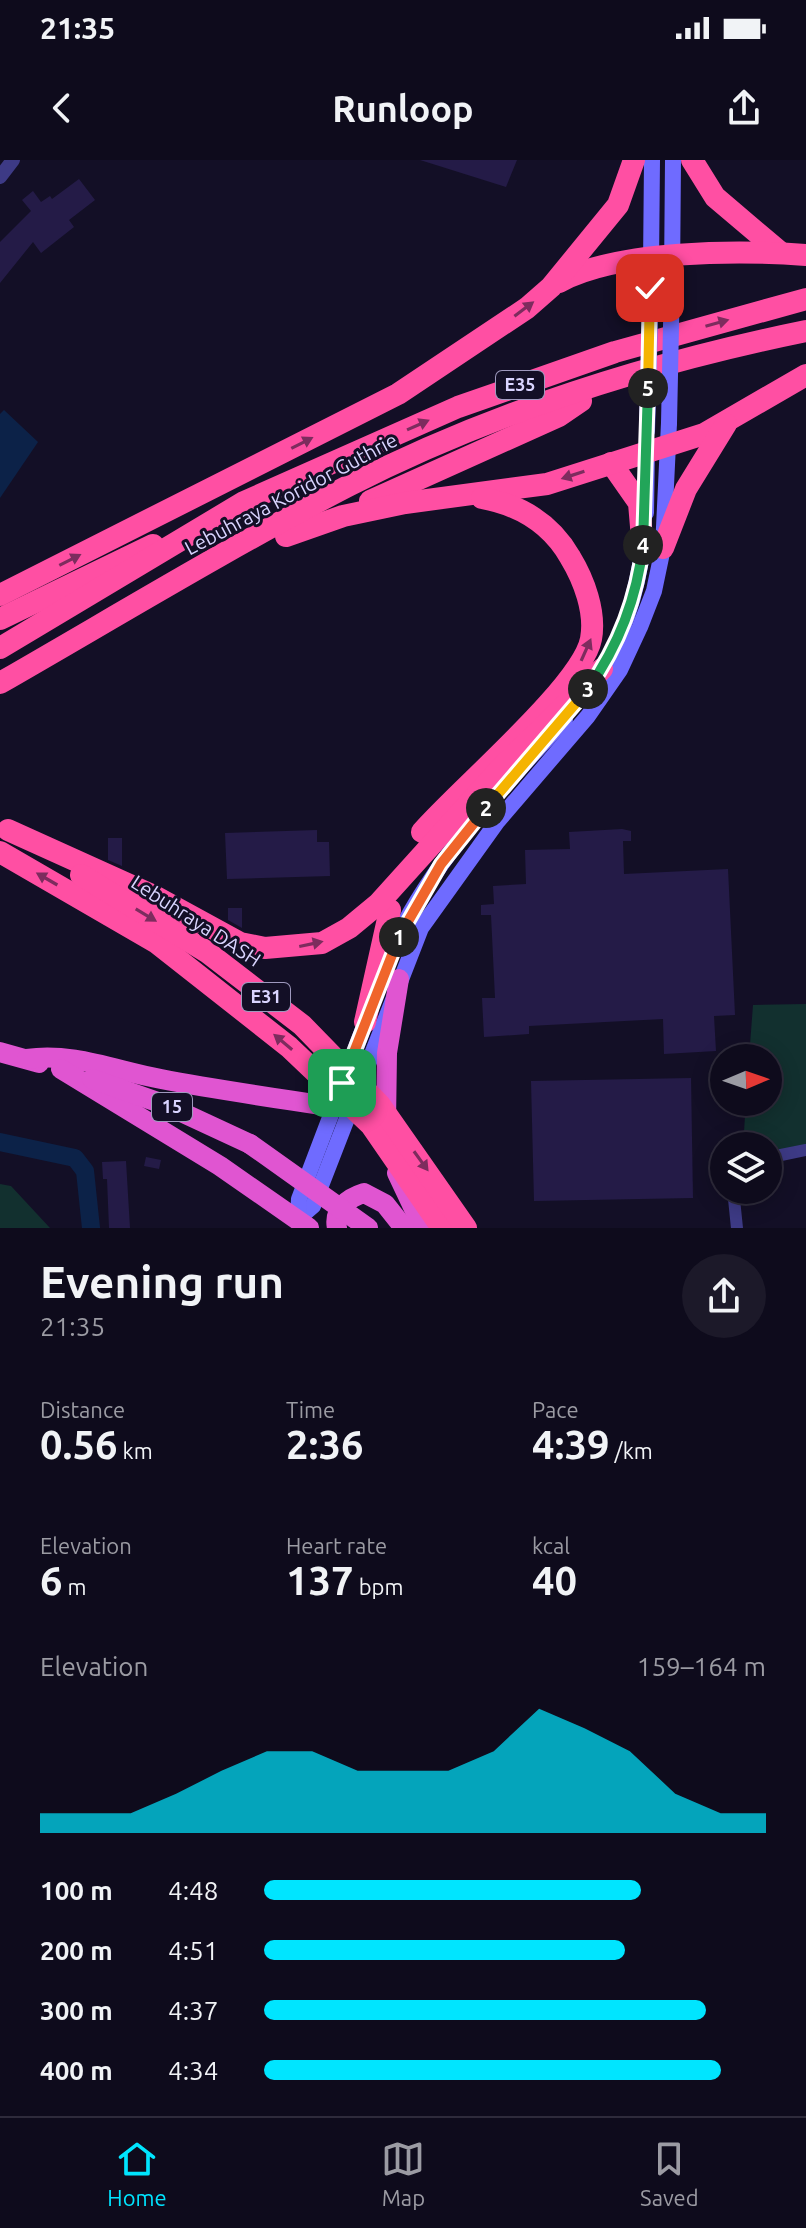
<!DOCTYPE html>
<meta charset="utf-8">
<style>
:root{--surface:#0e0b1c;--page:#1c1929;--text:#f1f3f6;--muted:#9b9ba3;--line:#2e2b3b;--accent:#00e5ff}
body{margin:0;font-family:Ubuntu,sans-serif;background:var(--page);color:var(--text);height:100vh;display:flex;flex-direction:column;font-size:30px;white-space:nowrap}
*{box-sizing:border-box;margin:0}
p{font-size:26px;color:var(--muted)}
.icon{flex:none;width:44px;height:44px;fill:none;stroke:currentColor;stroke-width:2;stroke-linecap:round;stroke-linejoin:round}
.map{position:relative;height:1068px;overflow:hidden}
.drawer{display:flex;flex-direction:column;background:var(--surface);flex:1}
.drawer>*{flex:none}
.needle{width:52px;rotate:88deg}
.fabs{position:absolute;left:710px;top:884px;display:grid;gap:16px}
.fabs a{display:grid;place-items:center;width:72px;height:72px;border-radius:50%;background:var(--surface);box-shadow:0 4px 20px #0003,0 0 0 2px var(--line);font-size:40px}
.pin{position:absolute;display:grid;place-items:center;width:68px;height:68px;color:#fff;margin:-34px;border-radius:16px;box-shadow:0 4px 12px #0006}
.km{position:absolute;width:40px;height:40px;margin:-20px;border-radius:50%;background:#222;color:#fff;font-size:22px;line-height:40px;text-align:center}
.round{display:grid;place-items:center;flex:none;width:84px;height:84px;border-radius:42px;background:var(--page)}
.headline{display:flex;align-items:center;justify-content:space-between;height:136px;padding:0 40px}
h1{font-size:44px;font-weight:600;line-height:60px}
.figures{display:grid;grid-template-columns:repeat(3,1fr);gap:12px;height:136px;padding:8px 40px}
.figures div{display:grid;align-content:center}
.figures b{font-size:40px;font-weight:600}
.figures small{font-size:22px;font-weight:400}
.figures p{font-size:22px}
.chart{height:224px;padding:16px 40px}
.chart p{display:flex;justify-content:space-between}
.chart svg{width:100%;height:144px;margin-top:8px;fill:var(--accent);opacity:.7}
ul{padding:0 40px;list-style:none;font-size:26px}
li{display:grid;grid-template-columns:128px 96px 1fr;align-items:center;height:60px}
li i{height:20px;border-radius:10px;background:var(--accent)}
.status{display:flex;justify-content:space-between;align-items:center;height:56px;padding:0 40px;background:var(--surface);direction:ltr}
.status svg{height:22px;fill:currentColor}
header{display:flex;justify-content:space-between;align-items:center;height:104px;padding:0 40px;background:var(--surface);font-size:36px;font-weight:600}
.tab-bar{display:flex;justify-content:space-around;align-items:center;height:112px;border-top:2px solid var(--line);background:var(--surface);font-size:22px;color:var(--muted)}
.tab-bar a{display:grid;justify-items:center;gap:4px}
.tab-bar .active{color:var(--accent)}
.map>svg:first-child{display:block}
.green{fill:#12302f}
.water{fill:#0c2248}
.lines{fill:none;stroke-linecap:round;stroke-linejoin:round}
.river{stroke:#0c2248;stroke-width:18}
.building{fill:#241b47}
.minor{stroke:#3d3a85;stroke-width:12}
.tertiary{stroke:#3d3a85;stroke-width:14}
.secondary{stroke:#6f6bff;stroke-width:16}
.trunk{stroke:#e055d1;stroke-width:20}
.motorway{stroke:#ff4fa3;stroke-width:22}
.secondary-bridge{stroke:#6f6bff;stroke-width:16}
.trunk-bridge{stroke:#e055d1;stroke-width:20}
.motorway-bridge{stroke:#ff4fa3;stroke-width:22}
.oneway{fill:#7d2c5e}
.split-1-casing{stroke:#fff;stroke-width:16}
.split-2-casing{stroke:#fff;stroke-width:16}
.split-3-casing{stroke:#fff;stroke-width:16}
.split-4-casing{stroke:#fff;stroke-width:16}
.split-5-casing{stroke:#fff;stroke-width:16}
.split-6-casing{stroke:#fff;stroke-width:16}
.split-1{stroke:#f0652b;stroke-width:10}
.split-2{stroke:#f0652b;stroke-width:10}
.split-3{stroke:#f5b400;stroke-width:10}
.split-4{stroke:#22a559;stroke-width:10}
.split-5{stroke:#22a559;stroke-width:10}
.split-6{stroke:#f5b400;stroke-width:10}
.labels{text-anchor:middle;stroke-width:6;stroke-linejoin:round;paint-order:stroke}
.shield{fill:#130f26;stroke:#9e99be;stroke-width:2}
.shield-label{font-size:18px;font-weight:bold;fill:#d9d4ff}
.street-label{font-size:20px;fill:#d9d4ff;stroke:#130f26}
</style>
<div class="status"><b>21:35</b><svg viewBox="0 0 49 12"><path d="M0 12V9h3v3zM5 12V6h3v6zM10 12V3h3v9zM15 12V0h3v12zM26 1h20v11H26zM47 4h2v5h-2z"/></svg></div>
<header><svg class="icon" aria-label="back" viewBox="0 0 24 24"><path d="M15 5l-7 7 7 7"/></svg>Runloop<svg class="icon" aria-label="share" viewBox="0 0 24 24"><path d="M12 15V3M7 8l5-5 5 5M5 13v7h14v-7"/></svg></header>
<div class="map">
<svg width="806" height="1068" viewBox="0 0 806 1068">
<rect width="100%" height="100%" fill="#130f26"/>
<!-- green -->
<g class="green">
<polygon points="806,844 806,995 768,997 768,986 743,986 746,942 768,942 768,898 749,898 753,845"/>
<polygon points="0,1024 11,1026 50,1068 0,1068"/>
</g>
<!-- water -->
<polygon class="water" points="4,250 38,282 0,338 0,254"/>
<g class="lines">
<!-- river -->
<polyline class="river" points="0,982 75,998 85,1011 91,1068"/>
</g>
<!-- building -->
<g class="building">
<polygon points="420,0 517,0 506,27"/>
<polygon points="79,19 95,40 69,60 74,67 41,93 33,82 0,123 0,82 31,51 22,40 33,31 41,42 50,36 52,39"/>
<polygon points="622,669 631,671 631,681 623,681 624,714 728,709 735,855 714,856 716,891 664,894 663,859 529,866 529,874 484,877 482,838 495,838 491,755 481,755 481,745 494,744 493,726 526,724 525,690 570,689 569,672"/>
<polygon points="317,670 317,682 329,682 330,716 227,719 225,673"/>
<polygon points="108,678 122,678 122,706 108,700"/>
<polygon points="228,748 242,748 242,768 228,760"/>
<polygon points="691,918 693,1038 534,1041 531,921"/>
<polygon points="146,997 161,1000 159,1009 144,1006"/>
<polygon points="126,1001 130,1068 109,1068 107,1019 103,1019 102,1002"/>
</g>
<g class="lines">
<!-- minor -->
<g class="minor">
<polyline points="768,1004 781,995 806,990"/>
<polyline points="737,1068 734,1039 737,1030"/>
</g>
<!-- tertiary -->
<polyline class="tertiary" points="0,17 13,0"/>
<!-- secondary -->
<g class="secondary">
<polyline points="651,107 652,0"/>
<polyline points="672,118 673,0"/>
<polyline points="646,353 647,284"/>
<path d="M598,516c28,-41 40,-88 46,-136"/>
<path d="M383,816c8,-21 16,-43 27,-63 41,-71 98,-133 155,-193"/>
<polyline points="345,917 369,853"/>
<polyline points="298,1059 313,1046 421,768 497,662 588,556 620,510 640,467 654,431 663,388 669,263"/>
<polyline points="298,1059 299,1039 337,939"/>
</g>
<!-- trunk -->
<g class="trunk">
<polyline points="0,892 39,903"/>
<path d="M27,899c45,-7 90,12 134,20 57,11 115,19 173,28"/>
<polyline points="61,909 220,1006 309,1068"/>
<polyline points="92,919 166,945 250,984"/>
<polyline points="386,962 387,893 399,819"/>
<polyline points="397,1013 423,1068"/>
<path d="M337,1068c-4,-19 11,-30 27,-35l21,11 19,24"/>
</g>
<!-- motorway -->
<g class="motorway">
<polyline points="692,0 715,37 781,93"/>
<path d="M559,122c59,-32 180,-32 247,-27"/>
<polyline points="611,303 639,343 643,390"/>
<polyline points="370,341 559,256 581,241"/>
<polyline points="286,376 343,356 405,343 547,324 704,274 806,215"/>
<polyline points="663,388 686,329 726,264"/>
<polyline points="0,435 398,234 527,148 551,127 618,45 634,0"/>
<polyline points="0,459 153,385"/>
<polyline points="0,488 244,342 458,247 615,192 806,139"/>
<path d="M0,523c115,-66 230,-136 348,-197 143,-73 301,-123 458,-155"/>
<path d="M422,672c36,-42 160,-146 169,-193 5,-27 -7,-59 -21,-82 -19,-33 -50,-52 -88,-59"/>
<polyline points="365,862 390,750"/>
</g>
<!-- secondary-bridge -->
<g class="secondary-bridge">
<polyline points="669,263 672,118"/>
<polyline points="647,271 651,120"/>
</g>
<!-- trunk-bridge -->
<polyline class="trunk-bridge" points="250,984 368,1068"/>
<!-- motorway-bridge -->
<g class="motorway-bridge">
<polyline points="8,670 154,736 240,783 265,788 322,783 349,768 378,744 499,610 602,509"/>
<polyline points="0,692 157,783 289,887 371,965 442,1068"/>
<polyline points="81,715 207,792 302,865 380,945 466,1068"/>
</g>
</g>
<!-- one-way arrows -->
<defs><path id="oneway-solid" d="M-6-.8H1V-3.2L6.5 0L1 3.2V.8H-6Z" transform="scale(2)"/></defs>
<g class="oneway">
<use href="#oneway-solid" transform="translate(524 149) rotate(-37)"/>
<use href="#oneway-solid" transform="translate(717 163) rotate(-16)"/>
<use href="#oneway-solid" transform="translate(418 265) rotate(-24)"/>
<use href="#oneway-solid" transform="translate(302 283) rotate(-27)"/>
<use href="#oneway-solid" transform="translate(573 315) rotate(162)"/>
<use href="#oneway-solid" transform="translate(70 400) rotate(-27)"/>
<use href="#oneway-solid" transform="translate(586 490) rotate(-66)"/>
<use href="#oneway-solid" transform="translate(47 719) rotate(-150)"/>
<use href="#oneway-solid" transform="translate(146 755) rotate(31)"/>
<use href="#oneway-solid" transform="translate(311 784) rotate(-12)"/>
<use href="#oneway-solid" transform="translate(283 882) rotate(-140)"/>
<use href="#oneway-solid" transform="translate(421 1001) rotate(54)"/>
</g>
<g class="lines">
<!-- split-1 casing -->
<g class="split-1-casing">
<polyline id="split-1" points="342,923 399,777"/>
</g>
<!-- split-2 casing -->
<g class="split-2-casing">
<polyline id="split-2" points="399,777 441,704 486,648"/>
</g>
<!-- split-3 casing -->
<g class="split-3-casing">
<polyline id="split-3" points="486,648 588,529"/>
</g>
<!-- split-4 casing -->
<g class="split-4-casing">
<path id="split-4" d="M588,529c31,-44 49,-91 55,-144"/>
</g>
<!-- split-5 casing -->
<g class="split-5-casing">
<polyline id="split-5" points="643,385 648,228"/>
</g>
<!-- split-6 casing -->
<g class="split-6-casing">
<polyline id="split-6" points="648,228 650,128"/>
</g>
<!-- split-1 -->
<use href="#split-1" class="split-1"/>
<!-- split-2 -->
<use href="#split-2" class="split-2"/>
<!-- split-3 -->
<use href="#split-3" class="split-3"/>
<!-- split-4 -->
<use href="#split-4" class="split-4"/>
<!-- split-5 -->
<use href="#split-5" class="split-5"/>
<!-- split-6 -->
<use href="#split-6" class="split-6"/>
</g>
<g class="labels">
<!-- shield labels -->
<g class="shield">
<rect x="496" y="211" width="48" height="28" rx="6"/>
<rect x="242" y="823" width="48" height="28" rx="6"/>
<rect x="152" y="933" width="40" height="28" rx="6"/>
</g>
<g class="shield-label">
<text x="520" y="231">E35</text>
<text x="266" y="843">E31</text>
<text x="172" y="953">15</text>
</g>
<!-- street labels -->
<g class="street-label">
<text transform="translate(291 334) rotate(-28)" y="7">Lebuhraya Koridor Guthrie</text>
<text transform="translate(196 761) rotate(33)" y="7">Lebuhraya DASH</text>
</g>
</g>
</svg>
<div class="fabs">
<a><svg class="needle" viewBox="-14 -14 28 28"><path d="M0-13l5 13h-10z" fill="#e53935"/><path d="M0 13l5-13h-10z" fill="#9b9ba3"/></svg></a>
<a><svg class="icon" aria-label="layers" viewBox="0 0 24 24"><path d="M12 4l9 5-9 5-9-5zM3 14l9 5 9-5"/></svg></a>
</div>
<div class="pin" style="left:342px;top:923px;background:#1e9e55"><svg class="icon" aria-label="arrive" viewBox="0 0 24 24"><path d="M6 21V4h12l-3 4 3 4H6"/></svg></div>
<div class="pin" style="left:650px;top:128px;background:#d93025"><svg class="icon" aria-label="check" viewBox="0 0 24 24"><path d="M5 12l5 5 9-10"/></svg></div>
<b class="km" style="left:399px;top:777px">1</b>
<b class="km" style="left:486px;top:648px">2</b>
<b class="km" style="left:588px;top:529px">3</b>
<b class="km" style="left:643px;top:385px">4</b>
<b class="km" style="left:648px;top:228px">5</b>
</div>
<section class="drawer">
<div class="headline"><div><h1>Evening run</h1><p>21:35</p></div><a class="round"><svg class="icon" aria-label="share" viewBox="0 0 24 24"><path d="M12 15V3M7 8l5-5 5 5M5 13v7h14v-7"/></svg></a></div>
<div class="figures">
<div><p>Distance</p><b>0.56<small> km</small></b></div>
<div><p>Time</p><b>2:36</b></div>
<div><p>Pace</p><b>4:39<small> /km</small></b></div>
</div>
<div class="figures">
<div><p>Elevation</p><b>6<small> m</small></b></div>
<div><p>Heart rate</p><b>137<small> bpm</small></b></div>
<div><p>kcal</p><b>40</b></div>
</div>
<div class="chart"><p><span>Elevation</span>159–164 m</p>
<svg viewBox="0 0 160 44" preserveAspectRatio="none"><path d="M0 44V38L10 38L20 38L30 32L40 25L50 19L60 19L70 25L80 25L90 25L100 19L110 6L120 12L130 19L140 32L150 38L160 38V44z"/></svg>
</div>
<ul>
<li><b>100 m</b>4:48<i style="width:75%"></i></li>
<li><b>200 m</b>4:51<i style="width:72%"></i></li>
<li><b>300 m</b>4:37<i style="width:88%"></i></li>
<li><b>400 m</b>4:34<i style="width:91%"></i></li>
</ul>
</section>
<nav class="tab-bar">
<a class="active"><svg class="icon" aria-label="home" viewBox="0 0 24 24"><path d="M3 11l9-7 9 7M6 9v11h12V9"/></svg>Home</a>
<a><svg class="icon" aria-label="map" viewBox="0 0 24 24"><path d="M3 6l6-2 6 2 6-2v14l-6 2-6-2-6 2zM9 4v14M15 6v14"/></svg>Map</a>
<a><svg class="icon" aria-label="saved" viewBox="0 0 24 24"><path d="M7 4h10v16l-5-4-5 4z"/></svg>Saved</a>
</nav>
